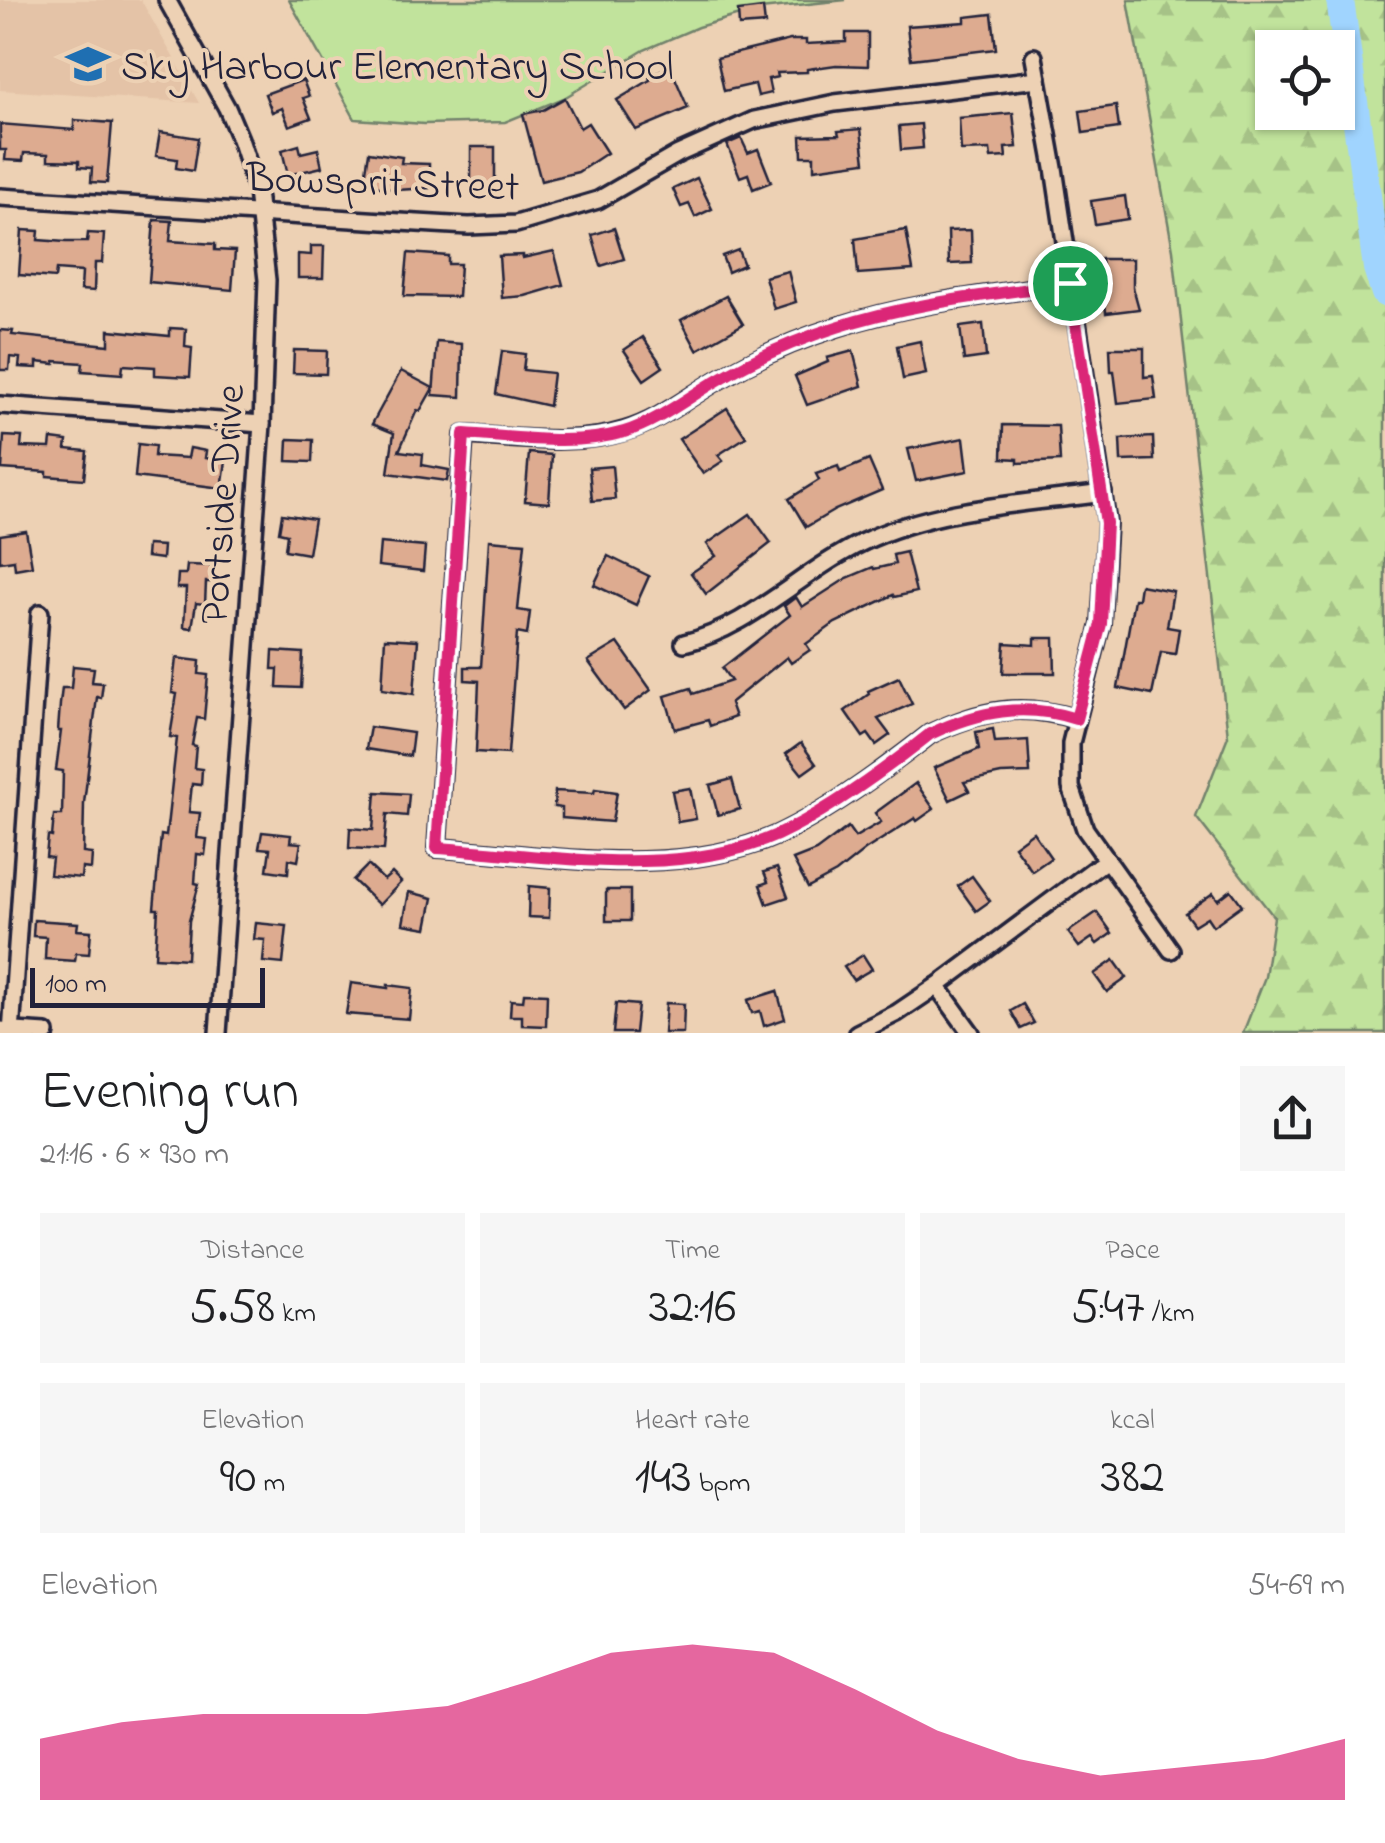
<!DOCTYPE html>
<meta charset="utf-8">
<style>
:root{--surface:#fff;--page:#f6f6f6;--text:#202124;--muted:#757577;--accent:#db2777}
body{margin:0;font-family:"Indie Flower",sans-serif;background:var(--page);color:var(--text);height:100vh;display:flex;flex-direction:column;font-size:38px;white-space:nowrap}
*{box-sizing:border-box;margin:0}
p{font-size:32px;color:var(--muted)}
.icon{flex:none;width:55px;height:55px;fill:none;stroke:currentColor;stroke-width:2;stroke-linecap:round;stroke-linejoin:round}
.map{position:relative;height:1033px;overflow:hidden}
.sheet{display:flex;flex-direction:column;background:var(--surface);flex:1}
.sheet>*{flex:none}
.tools{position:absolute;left:1255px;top:30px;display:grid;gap:20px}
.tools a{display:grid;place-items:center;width:100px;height:100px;border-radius:0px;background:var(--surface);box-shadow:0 2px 8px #0004;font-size:50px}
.scale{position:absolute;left:30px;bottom:25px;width:235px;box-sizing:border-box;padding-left:10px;border:5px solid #22223b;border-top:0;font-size:28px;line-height:35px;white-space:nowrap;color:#22223b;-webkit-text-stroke:8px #edd1b4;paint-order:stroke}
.pin{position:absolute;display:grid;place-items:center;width:85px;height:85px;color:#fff;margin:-42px;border:5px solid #fff;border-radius:50%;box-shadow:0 2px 10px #0007}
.round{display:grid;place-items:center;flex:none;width:105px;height:105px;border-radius:0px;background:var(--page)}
.overview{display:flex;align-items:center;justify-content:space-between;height:170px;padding:0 40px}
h1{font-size:55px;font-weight:600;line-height:75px}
.metrics{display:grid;grid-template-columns:repeat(3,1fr);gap:15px;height:170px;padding:10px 40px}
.metrics div{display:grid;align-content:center;border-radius:0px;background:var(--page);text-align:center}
.metrics b{font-size:50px;font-weight:600}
.metrics small{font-size:28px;font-weight:400}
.metrics p{font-size:28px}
.chart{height:280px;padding:20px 40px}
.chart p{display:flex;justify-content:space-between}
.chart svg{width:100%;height:180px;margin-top:10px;fill:var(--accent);opacity:.7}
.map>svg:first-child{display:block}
.built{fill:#e4c3a7}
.grass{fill:#c1e39c;stroke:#72826c;stroke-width:2.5}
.forest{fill:url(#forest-firs);stroke:#72826c;stroke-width:2.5;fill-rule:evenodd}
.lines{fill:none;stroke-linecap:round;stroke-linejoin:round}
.river{stroke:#a0d4fe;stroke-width:28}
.building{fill:#ddab90;stroke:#22223b;stroke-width:2.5}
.street-casing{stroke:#22223b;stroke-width:22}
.street{stroke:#edd1b4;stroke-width:15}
.route-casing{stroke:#fff;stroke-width:20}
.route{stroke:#db2777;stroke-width:12}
.labels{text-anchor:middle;stroke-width:8;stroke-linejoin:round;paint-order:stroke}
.poi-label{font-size:42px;fill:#22223b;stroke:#edd1b4;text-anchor:start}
.street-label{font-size:42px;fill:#22223b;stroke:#edd1b4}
</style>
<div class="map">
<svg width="1385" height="1033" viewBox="0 0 1385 1033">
<defs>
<pattern id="forest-firs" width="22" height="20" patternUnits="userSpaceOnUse" patternTransform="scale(2.5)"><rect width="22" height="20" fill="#c1e39c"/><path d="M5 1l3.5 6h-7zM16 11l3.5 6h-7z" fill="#a6c287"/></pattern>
</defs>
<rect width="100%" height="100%" fill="#edd1b4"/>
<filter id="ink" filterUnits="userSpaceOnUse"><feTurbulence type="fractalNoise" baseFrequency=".01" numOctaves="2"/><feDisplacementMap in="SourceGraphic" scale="20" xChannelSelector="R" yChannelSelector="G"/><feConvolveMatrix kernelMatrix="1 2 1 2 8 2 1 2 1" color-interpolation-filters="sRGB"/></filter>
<g filter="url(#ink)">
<!-- built -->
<polygon class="built" points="0,0 141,0 199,103 0,90"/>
<!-- grass -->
<polygon class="grass" points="289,0 846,0 760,9 698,27 644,50 564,98 505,122 424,124 355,119"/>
<!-- forest -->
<path class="forest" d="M1128,0h257v1033h-142l22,-56 9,-60 -78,-100 32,-81 -55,-486zM1272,48h66v64h-66z"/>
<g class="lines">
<!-- river -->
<polyline class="river" points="1340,0 1377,268 1385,293"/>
</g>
<!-- building -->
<g class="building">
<polygon points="763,8 765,24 739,26 738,11"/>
<polygon points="992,14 996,49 911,59 907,26 965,22 965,17"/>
<polygon points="846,33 868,33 868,66 836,65 807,69 807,72 777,73 778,77 768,79 771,93 758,96 755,84 724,91 717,58 790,40 806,40 806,44 846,42"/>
<polygon points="670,66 688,108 636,130 617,100 650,80 649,76"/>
<polygon points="303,80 309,96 303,98 311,118 289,126 282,108 272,112 265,94"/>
<polygon points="565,98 580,128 588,123 607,153 578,172 541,181 523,114 543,110"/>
<polygon points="1116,106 1119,128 1083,133 1080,111"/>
<polygon points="1013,113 1017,147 1005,148 1006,157 991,158 990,150 961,151 959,118"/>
<polygon points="74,120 112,123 107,183 91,182 92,168 79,167 79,161 48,160 48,154 24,153 23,161 5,160 6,150 0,150 0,124 74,130"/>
<polygon points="921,124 923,148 901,150 899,126"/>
<polygon points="861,129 865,162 814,169 814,156 802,156 801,136 839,135 838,131"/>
<polygon points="160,132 198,138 193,171 176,168 177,159 156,156"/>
<polygon points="741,138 748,153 758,149 771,182 753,189 748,174 740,177 727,144"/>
<polygon points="299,145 301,153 318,149 322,167 288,175 282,150"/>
<rect x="471" y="147" width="24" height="45"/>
<polygon points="369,152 402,157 401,163 429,164 429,188 397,190 364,184"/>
<polygon points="697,178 712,209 695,217 689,204 681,207 673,189"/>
<polygon points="1125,196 1128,219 1095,224 1091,201"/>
<polygon points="154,220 172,221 170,241 215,244 215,250 235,251 232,290 149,282"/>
<polygon points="614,228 624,259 601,266 592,235"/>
<polygon points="22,230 39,231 38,240 66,242 87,242 88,233 104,234 102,263 95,263 94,291 81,290 82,272 56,270 55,278 19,275"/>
<polygon points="906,230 913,270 858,274 855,239"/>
<polygon points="971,230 972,263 949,264 948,231"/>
<polygon points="311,246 324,246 323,278 298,278 298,254 311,255"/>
<polygon points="738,250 744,265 728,272 722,256"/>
<polygon points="554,251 563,285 525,296 502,298 499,256 523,255 523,258"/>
<polygon points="408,253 448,256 448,264 460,264 458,297 404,296"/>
<polygon points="1101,259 1133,259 1133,287 1139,309 1106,313"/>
<polygon points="788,271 796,302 774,309 765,277"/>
<polygon points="726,296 743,324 697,350 681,320"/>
<polygon points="983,324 986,357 964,360 960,327"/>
<polygon points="170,328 186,329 185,347 192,348 190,377 155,375 155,367 123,365 122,374 82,371 83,363 55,361 55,364 37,362 37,368 19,367 20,358 10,357 9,370 0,370 0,330 13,331 12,335 109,345 109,330 170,336"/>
<polygon points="643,337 663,367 644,380 624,350"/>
<polygon points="920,341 926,374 903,379 897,346"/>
<polygon points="437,342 462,344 461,397 433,395"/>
<polygon points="1110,348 1144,348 1144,377 1153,376 1156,399 1118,403 1114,371 1111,371"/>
<polygon points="294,350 327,351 326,374 293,373"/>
<polygon points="502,351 525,354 523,370 553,373 549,406 496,394"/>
<polygon points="853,351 862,386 807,405 795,376 828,362 827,358"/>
<polygon points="401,371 433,388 420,411 417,410 399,451 423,454 422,465 449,470 447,481 388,473 394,433 372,424"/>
<polygon points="727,408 746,437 718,455 723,461 703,474 679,439"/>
<polygon points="1003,425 1058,426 1060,461 1018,463 1018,459 1002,458"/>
<polygon points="4,436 22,437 21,447 50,448 51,439 67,441 66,449 87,451 84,479 47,476 47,472 2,469"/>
<polygon points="1153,437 1154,460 1121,461 1120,439"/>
<polygon points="964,438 968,471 916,481 908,449"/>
<polygon points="288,439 313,440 312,462 287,461"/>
<polygon points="138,444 155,446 154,456 188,458 190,448 206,451 205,458 226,461 222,488 135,477"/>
<polygon points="529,453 552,455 549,503 525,501"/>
<polygon points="869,460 882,490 835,510 806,527 789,499 819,480 816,474 838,466 840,472"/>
<polygon points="612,466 615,499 592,501 589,468"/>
<polygon points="282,514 314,519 308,554 285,550 287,534 279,532"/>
<polygon points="750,514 771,543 706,594 691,573 716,556 707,544"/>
<polygon points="26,531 32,566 15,569 14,560 0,562 0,535"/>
<polygon points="489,540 525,543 518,610 530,612 527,635 517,633 508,754 476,752 479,681 465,680 465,667 481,667"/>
<polygon points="380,543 425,547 423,571 378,566"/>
<polygon points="147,545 163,546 162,559 146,557"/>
<polygon points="906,552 916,592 894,597 893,595 835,623 806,644 810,650 791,663 787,657 730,703 735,717 710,726 708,720 675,729 665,696 691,688 693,694 731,681 722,668 790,615 784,606 796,597 802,607 847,578 873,567 874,569 895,564 893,555"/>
<polygon points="608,556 649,576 636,605 594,585"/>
<polygon points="187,565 215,566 215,582 206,582 205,604 196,603 192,628 184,627 186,588 177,588 178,574 186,574"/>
<polygon points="1140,585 1173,591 1167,627 1179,629 1175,654 1161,652 1152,695 1118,688 1134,599 1138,599"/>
<polygon points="385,638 418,640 414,694 382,689"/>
<polygon points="1035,638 1054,638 1055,673 1003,673 1005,643 1035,645"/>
<polygon points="618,643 651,690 624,710 588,661"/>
<polygon points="273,651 303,653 301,688 277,687 278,669 272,669"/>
<polygon points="176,658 200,661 199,674 208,675 204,719 197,718 192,745 196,746 194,768 202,769 201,785 192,784 189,812 200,813 197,838 207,839 205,855 197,854 195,883 199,884 189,921 187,959 155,957 158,909 154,909 161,835 166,836 177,738 170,737 177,694 172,693"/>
<polygon points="73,666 94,668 92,682 103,683 101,698 97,697 84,803 83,853 92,854 91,869 82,868 81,878 50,875 52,858 46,857 48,836 52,837 54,815 62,815 63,771 56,770 61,731 58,731 60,704 62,688 71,688"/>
<polygon points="899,677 912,704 878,719 890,735 876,745 868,734 863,737 845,711 869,694 868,691"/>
<polygon points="370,727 413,733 410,756 366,749"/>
<polygon points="993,729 995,742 1028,740 1030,773 1001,774 964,782 969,791 950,800 934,768 979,749 976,732"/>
<polygon points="801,743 816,764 802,774 786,754"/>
<polygon points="732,779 740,809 718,815 710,785"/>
<polygon points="916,783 934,809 917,821 915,818 865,850 836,873 808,888 793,860 816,851 848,827 855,837 881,822 875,813"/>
<polygon points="690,788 696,819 678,822 672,791"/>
<polygon points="595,789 617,792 612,822 562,818 562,808 554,807 555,791 594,793"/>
<polygon points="376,792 409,794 407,816 387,814 384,850 349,848 350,828 373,830"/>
<polygon points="262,832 291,835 290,842 301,843 298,861 289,859 288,873 267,870 270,849 259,848"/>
<polygon points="1033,832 1051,858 1032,871 1014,846"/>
<polygon points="368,865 384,880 392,873 401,882 379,905 353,880"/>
<polygon points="777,868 788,897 767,904 760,885 768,882 764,872"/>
<polygon points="972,876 990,901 976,911 958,886"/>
<polygon points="529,886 550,888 549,918 528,917"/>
<rect x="606" y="890" width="24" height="31"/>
<polygon points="1231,890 1242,905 1213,926 1207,917 1194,925 1185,913 1213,893 1218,900"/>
<polygon points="409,892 433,898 427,928 403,924"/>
<polygon points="1097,912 1112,933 1097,944 1092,938 1079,947 1068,932"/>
<polygon points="34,920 78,923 77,930 91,931 89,954 76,953 75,961 45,959 46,937 33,936"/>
<polygon points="256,923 287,926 283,964 263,962 265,940 254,939"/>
<polygon points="863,955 872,969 853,980 844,967"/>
<polygon points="1114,960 1127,978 1107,992 1094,974"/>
<polygon points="351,983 388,988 388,985 412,988 409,1019 346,1014"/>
<polygon points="777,991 785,1019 764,1026 760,1011 752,1013 748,1000"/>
<polygon points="524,993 547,994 546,1026 522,1025 522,1016 510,1016 511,1000 523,1001"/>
<polygon points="616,1003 638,1005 635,1033 613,1033"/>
<polygon points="666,1003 684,1004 683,1033 664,1033"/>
<polygon points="1023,1004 1034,1023 1021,1029 1011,1011"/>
</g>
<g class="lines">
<!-- street casing -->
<g class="street-casing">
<g id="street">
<polyline points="167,0 227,108 240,139 257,191 267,280 262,424 218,1033"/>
<polyline points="1034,57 1054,168 1107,523 1101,624 1071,743 1071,787 1085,829 1171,950"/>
<polyline points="0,197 400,222 469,226 516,224 598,200 678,154 754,120 835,103 1038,79"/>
<path d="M1071,283c-79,12 -158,19 -234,44 -41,13 -82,31 -119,53 -31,18 -59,41 -94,51 -51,16 -108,6 -160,4l-27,413c107,7 240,32 340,-13 52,-24 108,-66 153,-101 51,-24 91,-32 146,-15"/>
<polyline points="0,405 262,424"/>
<path d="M684,643c66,-15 118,-72 179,-101 74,-35 160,-38 240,-49"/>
<polyline points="937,986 971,1033"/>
<polyline points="0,1030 46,1033"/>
<polyline points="11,1033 40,613"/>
<polyline points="857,1033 897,1013 937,986 1105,861"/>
</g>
</g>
<!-- street -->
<use href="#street" class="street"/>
</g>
</g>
<g class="lines" filter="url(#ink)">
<!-- route casing -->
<g class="route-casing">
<path id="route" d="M1070,283l36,240 -5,101 -25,95c-52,-17 -97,-8 -146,15 -43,34 -103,78 -153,101 -100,45 -233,20 -340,13l27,-414c52,3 109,13 160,-2 35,-11 63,-34 94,-52 37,-22 78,-40 119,-53 76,-25 155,-32 233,-44z"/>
</g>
<!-- route -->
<use href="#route" class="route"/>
</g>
<!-- icons -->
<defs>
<g id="school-bare" transform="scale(3.45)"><path d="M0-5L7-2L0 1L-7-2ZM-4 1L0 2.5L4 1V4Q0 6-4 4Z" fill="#1f6fb2" stroke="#edd1b4" stroke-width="2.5" paint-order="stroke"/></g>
</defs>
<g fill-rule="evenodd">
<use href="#school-bare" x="88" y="64"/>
</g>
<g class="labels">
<!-- poi labels -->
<g class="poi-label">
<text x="121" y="79">Sky Harbour Elementary School</text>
</g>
<!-- street labels -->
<g class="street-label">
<text transform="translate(383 180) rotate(2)" y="15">Bowsprit Street</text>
<text transform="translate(220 504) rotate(-86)" y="15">Portside Drive</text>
</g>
</g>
</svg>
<div class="tools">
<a><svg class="icon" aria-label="locate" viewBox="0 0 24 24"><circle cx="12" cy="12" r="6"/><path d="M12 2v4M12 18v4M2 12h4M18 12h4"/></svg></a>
</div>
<div class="scale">100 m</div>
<div class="pin" style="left:1070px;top:283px;background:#1e9e55"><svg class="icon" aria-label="arrive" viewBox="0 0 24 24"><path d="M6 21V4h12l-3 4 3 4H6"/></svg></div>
</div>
<section class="sheet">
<div class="overview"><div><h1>Evening run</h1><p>21:16 · 6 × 930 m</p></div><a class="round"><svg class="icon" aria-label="share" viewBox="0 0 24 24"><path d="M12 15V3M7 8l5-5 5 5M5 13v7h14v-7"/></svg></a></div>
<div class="metrics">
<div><p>Distance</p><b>5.58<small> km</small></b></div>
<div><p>Time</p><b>32:16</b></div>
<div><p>Pace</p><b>5:47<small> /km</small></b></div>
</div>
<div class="metrics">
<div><p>Elevation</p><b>90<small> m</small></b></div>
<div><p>Heart rate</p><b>143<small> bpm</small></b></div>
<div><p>kcal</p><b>382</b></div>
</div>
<div class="chart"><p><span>Elevation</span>54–69 m</p>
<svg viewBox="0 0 160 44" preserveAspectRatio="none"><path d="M0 44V29L10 25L20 23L30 23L40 23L50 21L60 15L70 8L80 6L90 8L100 17L110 27L120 34L130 38L140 36L150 34L160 29V44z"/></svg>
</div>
</section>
